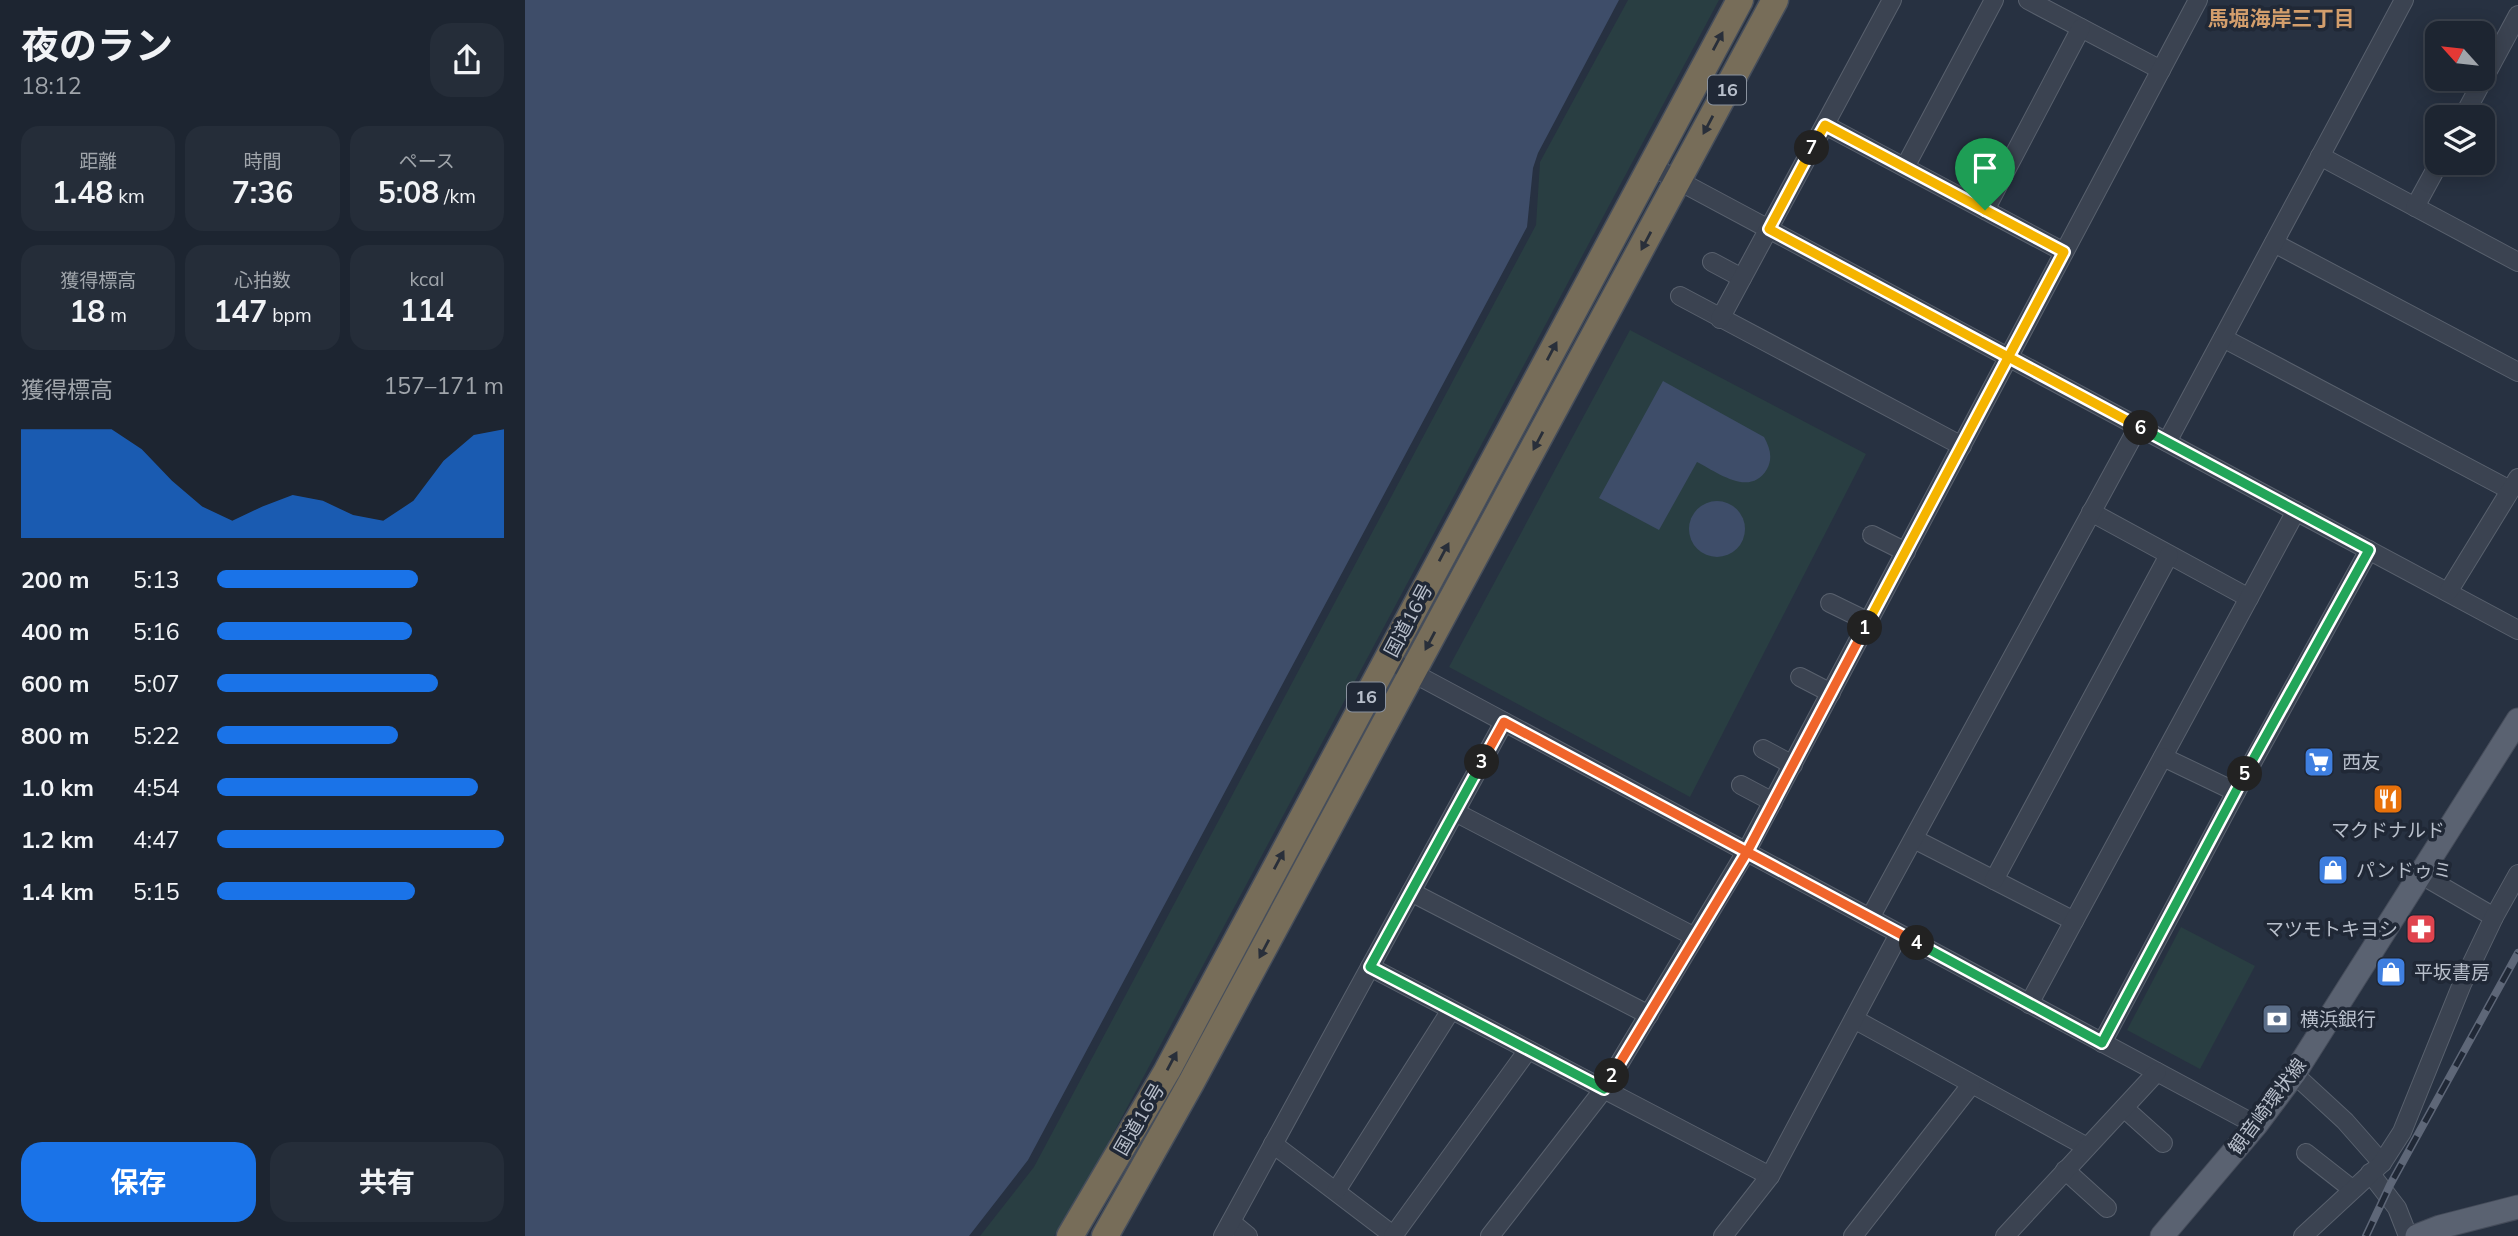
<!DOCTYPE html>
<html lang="ja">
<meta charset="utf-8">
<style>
:root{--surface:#1d2531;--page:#252d39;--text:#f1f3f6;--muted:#a0a5ab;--line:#3b424d;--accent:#1a73e8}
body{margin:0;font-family:Mulish,"Noto Sans JP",sans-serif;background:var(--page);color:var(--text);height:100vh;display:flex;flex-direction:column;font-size:26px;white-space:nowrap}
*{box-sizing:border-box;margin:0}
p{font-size:23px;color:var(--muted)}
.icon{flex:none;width:38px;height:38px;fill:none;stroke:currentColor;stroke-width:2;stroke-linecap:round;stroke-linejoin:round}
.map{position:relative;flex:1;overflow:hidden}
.drawer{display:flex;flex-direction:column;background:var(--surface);width:525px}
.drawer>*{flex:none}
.needle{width:46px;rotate:297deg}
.controls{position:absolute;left:1900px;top:21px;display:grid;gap:14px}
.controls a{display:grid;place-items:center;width:70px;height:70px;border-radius:14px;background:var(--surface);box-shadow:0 4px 18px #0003,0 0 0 2px var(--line);font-size:35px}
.pin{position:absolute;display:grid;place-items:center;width:60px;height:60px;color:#fff;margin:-72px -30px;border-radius:50% 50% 50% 0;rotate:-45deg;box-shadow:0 0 7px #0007}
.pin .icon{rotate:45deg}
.km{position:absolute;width:35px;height:35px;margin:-18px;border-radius:50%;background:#222;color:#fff;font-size:19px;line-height:35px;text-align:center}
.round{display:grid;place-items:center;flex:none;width:74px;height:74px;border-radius:21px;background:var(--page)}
.summary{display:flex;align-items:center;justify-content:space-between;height:119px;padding:0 21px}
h1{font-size:38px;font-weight:700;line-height:52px}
.metrics{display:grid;grid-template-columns:repeat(3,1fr);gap:10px;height:119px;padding:7px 21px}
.metrics div{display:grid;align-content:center;border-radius:18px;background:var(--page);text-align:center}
.metrics b{font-size:30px;font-weight:700}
.metrics small{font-size:19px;font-weight:400}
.metrics p{font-size:19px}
.chart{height:196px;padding:14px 21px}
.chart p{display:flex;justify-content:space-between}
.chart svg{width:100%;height:126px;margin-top:7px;fill:var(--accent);opacity:.7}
.primary-button{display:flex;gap:14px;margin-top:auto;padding:14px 21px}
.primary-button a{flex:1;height:80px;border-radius:21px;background:var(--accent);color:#fff;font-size:28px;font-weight:700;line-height:80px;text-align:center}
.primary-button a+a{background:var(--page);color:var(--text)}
ul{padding:0 21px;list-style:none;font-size:23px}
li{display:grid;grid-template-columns:112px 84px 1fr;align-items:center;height:52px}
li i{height:18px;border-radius:9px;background:var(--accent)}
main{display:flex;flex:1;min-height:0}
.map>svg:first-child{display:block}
.green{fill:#293e42}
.water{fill:#3e4d69}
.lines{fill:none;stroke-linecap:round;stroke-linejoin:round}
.minor-casing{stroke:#59616e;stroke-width:20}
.major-casing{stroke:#454c5a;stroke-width:25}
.highway-casing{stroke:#464e5b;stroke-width:29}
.minor{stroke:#3b4351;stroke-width:18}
.major{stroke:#5a6271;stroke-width:23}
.highway{stroke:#776d59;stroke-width:26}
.rail-casing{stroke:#5e6778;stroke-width:8}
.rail{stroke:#202836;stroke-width:5;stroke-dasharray:16;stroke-linecap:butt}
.oneway{fill:#292f3a}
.split-1-casing{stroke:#fff;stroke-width:14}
.split-2-casing{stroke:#fff;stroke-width:14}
.split-3-casing{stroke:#fff;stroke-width:14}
.split-4-casing{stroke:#fff;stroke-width:14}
.split-5-casing{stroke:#fff;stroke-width:14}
.split-6-casing{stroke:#fff;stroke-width:14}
.split-7-casing{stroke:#fff;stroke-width:14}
.split-8-casing{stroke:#fff;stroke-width:14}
.split-1{stroke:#f5b400;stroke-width:9}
.split-2{stroke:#f0652b;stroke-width:9}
.split-3{stroke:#22a559;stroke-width:9}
.split-4{stroke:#f0652b;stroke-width:9}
.split-5{stroke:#22a559;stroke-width:9}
.split-6{stroke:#22a559;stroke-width:9}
.split-7{stroke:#f5b400;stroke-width:9}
.split-8{stroke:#f5b400;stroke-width:9}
.labels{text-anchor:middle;stroke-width:7;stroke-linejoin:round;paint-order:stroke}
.shield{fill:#202836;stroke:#8a929e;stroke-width:2}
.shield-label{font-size:18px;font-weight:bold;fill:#b8bfcb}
.street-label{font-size:19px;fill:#b8bfcb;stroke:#202836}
.poi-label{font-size:19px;fill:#b8bfcb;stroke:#202836;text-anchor:start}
.neighbourhood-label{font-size:21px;font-weight:bold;fill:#d39e6c;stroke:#202836}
</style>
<main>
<section class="drawer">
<div class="summary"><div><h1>夜のラン</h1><p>18:12</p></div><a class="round"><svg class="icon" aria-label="share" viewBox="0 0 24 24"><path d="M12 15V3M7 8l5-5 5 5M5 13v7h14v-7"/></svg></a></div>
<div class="metrics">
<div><p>距離</p><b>1.48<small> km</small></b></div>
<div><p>時間</p><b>7:36</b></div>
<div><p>ペース</p><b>5:08<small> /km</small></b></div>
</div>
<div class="metrics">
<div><p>獲得標高</p><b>18<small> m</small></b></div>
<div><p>心拍数</p><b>147<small> bpm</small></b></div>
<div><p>kcal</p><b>114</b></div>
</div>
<div class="chart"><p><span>獲得標高</span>157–171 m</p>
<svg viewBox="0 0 160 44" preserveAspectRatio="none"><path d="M0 44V6L10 6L20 6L30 6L40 13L50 24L60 33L70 38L80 33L90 29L100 31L110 36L120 38L130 31L140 17L150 8L160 6V44z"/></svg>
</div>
<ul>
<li><b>200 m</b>5:13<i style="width:70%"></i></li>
<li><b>400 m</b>5:16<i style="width:68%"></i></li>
<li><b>600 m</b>5:07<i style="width:77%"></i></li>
<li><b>800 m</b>5:22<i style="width:63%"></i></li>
<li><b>1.0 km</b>4:54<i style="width:91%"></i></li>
<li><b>1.2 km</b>4:47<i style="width:100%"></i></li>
<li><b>1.4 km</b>5:15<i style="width:69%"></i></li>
</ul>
<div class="primary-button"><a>保存</a><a>共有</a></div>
</section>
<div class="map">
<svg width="1993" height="1236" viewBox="0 0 1993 1236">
<rect width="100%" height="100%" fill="#273141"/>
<!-- green -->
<g class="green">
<polygon points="1103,0 1194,0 542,1220 529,1236 455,1236 509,1167 1011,225 1015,162"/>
<polygon points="1105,330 1341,454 1165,797 924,667"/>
<polygon points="1656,927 1730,966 1675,1069 1602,1030"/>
</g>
<!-- water -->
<g class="water">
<polygon points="0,0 1094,0 1013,153 1008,168 1002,227 503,1160 444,1236 0,1236"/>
<path d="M1138,381l101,56c6,11 9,21 3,32 -17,29 -50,3 -70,-7l-38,68 -60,-32z"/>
<circle cx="1192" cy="529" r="28"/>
</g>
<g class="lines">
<!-- minor casing -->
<g class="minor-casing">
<g id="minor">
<polyline points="1503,0 1636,70"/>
<polyline points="1938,117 1993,15"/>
<polyline points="1300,125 1539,252"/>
<polyline points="1795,156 1993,262"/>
<polyline points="1126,166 1993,630"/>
<polyline points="1380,167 1469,0"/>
<polyline points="1890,207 1914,163"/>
<polyline points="1460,210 1556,28"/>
<polyline points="1749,243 1993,372"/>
<polyline points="1187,262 1217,278"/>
<polyline points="1155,296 1437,446"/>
<polyline points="1195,319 1367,0"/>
<polyline points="1698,338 1985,490"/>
<polyline points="1642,442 1879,0"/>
<polyline points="1566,512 1724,598"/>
<polyline points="1347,535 1381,552"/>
<polyline points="1923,592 1993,478"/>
<polyline points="1305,603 1344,622"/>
<polyline points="862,659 1731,1125"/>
<polyline points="1275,677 1306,693"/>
<polyline points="1238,749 1268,765"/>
<polyline points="1216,785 1248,802"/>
<polyline points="1711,792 1844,550"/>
<polyline points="930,812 1170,937"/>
<polyline points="1389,839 1549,921"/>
<polyline points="1895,874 1969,917"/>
<polyline points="1469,880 1644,555"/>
<polyline points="886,892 1124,1015"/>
<polyline points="1345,918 1613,427"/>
<polyline points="845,967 1245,1176"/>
<polyline points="1504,1004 1771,511"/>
<polyline points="1329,1019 1562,1147"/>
<polyline points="1577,1043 1711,792 1638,757"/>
<polyline points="1769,1074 1820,1121 1857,1163"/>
<polyline points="1599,1108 1638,1143"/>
<polyline points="748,1144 869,1236"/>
<polyline points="1781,1153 1827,1189"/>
<polyline points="1540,1170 1582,1208"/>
<polyline points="1845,1173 1872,1208 1883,1236"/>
<polyline points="811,1191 926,1010"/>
<polyline points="706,1222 723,1236"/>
<polyline points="698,1236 979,722"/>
<polyline points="868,1236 1003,1050"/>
<polyline points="965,1236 1079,1089 1221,852 1673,0"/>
<polyline points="1198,1236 1245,1176 1374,934"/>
<polyline points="1328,1236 1446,1085"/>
<polyline points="1480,1236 1632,1072"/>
<polyline points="1778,1236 1857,1163 1877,1132 1937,984 1969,917 1993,874"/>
</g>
</g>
<!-- major casing -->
<g class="major-casing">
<g id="major">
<polyline points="1637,1236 1731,1125 1769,1074 1993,720"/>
<polyline points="1892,1236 1915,1227 1993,1207"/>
</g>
</g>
<!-- highway casing -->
<g class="highway-casing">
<g id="highway">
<polyline points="545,1236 642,1071 1215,0"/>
<polyline points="580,1236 666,1083 1250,0"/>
</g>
</g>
<!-- minor -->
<use href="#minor" class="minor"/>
<!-- major -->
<use href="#major" class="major"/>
<!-- highway -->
<use href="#highway" class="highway"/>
<!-- rail casing -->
<g class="rail-casing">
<polyline id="rail" points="1841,1236 1865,1185 1993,953"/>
</g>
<!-- rail -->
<use href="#rail" class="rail"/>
</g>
<!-- one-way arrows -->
<defs><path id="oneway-solid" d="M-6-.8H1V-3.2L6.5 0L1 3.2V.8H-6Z" transform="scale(1.75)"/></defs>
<g class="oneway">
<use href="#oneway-solid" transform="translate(1193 41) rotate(-62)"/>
<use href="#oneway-solid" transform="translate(1183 125) rotate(118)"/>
<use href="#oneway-solid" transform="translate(1121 241) rotate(118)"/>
<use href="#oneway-solid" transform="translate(1027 351) rotate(-62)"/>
<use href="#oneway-solid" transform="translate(1013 441) rotate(118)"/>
<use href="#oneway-solid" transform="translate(919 552) rotate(-62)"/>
<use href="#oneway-solid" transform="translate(905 641) rotate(118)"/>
<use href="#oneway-solid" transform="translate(754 860) rotate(-62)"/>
<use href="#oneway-solid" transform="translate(739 949) rotate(118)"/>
<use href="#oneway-solid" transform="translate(647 1061) rotate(-62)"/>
</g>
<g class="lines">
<!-- split-1 casing -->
<g class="split-1-casing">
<polyline id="split-1" points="1340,628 1539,252 1460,210"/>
</g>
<!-- split-2 casing -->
<g class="split-2-casing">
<polyline id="split-2" points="1087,1076 1222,852 1340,628"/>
</g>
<!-- split-3 casing -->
<g class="split-3-casing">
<polyline id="split-3" points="957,762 845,967 1079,1089 1087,1076"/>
</g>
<!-- split-4 casing -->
<g class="split-4-casing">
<polyline id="split-4" points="957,762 979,722 1392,943"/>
</g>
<!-- split-5 casing -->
<g class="split-5-casing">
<polyline id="split-5" points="1392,943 1577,1043 1720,774"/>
</g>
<!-- split-6 casing -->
<g class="split-6-casing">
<polyline id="split-6" points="1616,428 1844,550 1720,774"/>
</g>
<!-- split-7 casing -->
<g class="split-7-casing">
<polyline id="split-7" points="1287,148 1244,229 1616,428"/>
</g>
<!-- split-8 casing -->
<g class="split-8-casing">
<polyline id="split-8" points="1287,148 1300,125 1460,210"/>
</g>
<!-- split-1 -->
<use href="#split-1" class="split-1"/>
<!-- split-2 -->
<use href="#split-2" class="split-2"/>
<!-- split-3 -->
<use href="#split-3" class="split-3"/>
<!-- split-4 -->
<use href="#split-4" class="split-4"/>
<!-- split-5 -->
<use href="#split-5" class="split-5"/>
<!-- split-6 -->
<use href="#split-6" class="split-6"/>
<!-- split-7 -->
<use href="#split-7" class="split-7"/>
<!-- split-8 -->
<use href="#split-8" class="split-8"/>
</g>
<!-- icons -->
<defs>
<g id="supermarket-square" transform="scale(1.575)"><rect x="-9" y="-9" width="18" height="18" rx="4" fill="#3f7fe0" stroke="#202836"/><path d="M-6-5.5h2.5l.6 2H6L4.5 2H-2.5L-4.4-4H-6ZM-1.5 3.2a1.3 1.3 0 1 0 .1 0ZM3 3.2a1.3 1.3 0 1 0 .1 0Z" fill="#fff"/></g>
<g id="restaurant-square" transform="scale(1.575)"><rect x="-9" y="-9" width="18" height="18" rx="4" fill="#e8710a" stroke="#202836"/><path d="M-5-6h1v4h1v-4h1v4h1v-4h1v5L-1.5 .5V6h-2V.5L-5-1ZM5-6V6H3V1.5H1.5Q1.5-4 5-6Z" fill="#fff"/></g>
<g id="shop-square" transform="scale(1.575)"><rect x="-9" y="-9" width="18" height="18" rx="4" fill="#3f7fe0" stroke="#202836"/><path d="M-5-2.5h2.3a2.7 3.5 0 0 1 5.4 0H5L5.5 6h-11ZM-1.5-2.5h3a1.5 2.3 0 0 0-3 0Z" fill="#fff"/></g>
<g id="pharmacy-square" transform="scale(1.575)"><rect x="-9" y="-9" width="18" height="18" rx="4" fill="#e0444e" stroke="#202836"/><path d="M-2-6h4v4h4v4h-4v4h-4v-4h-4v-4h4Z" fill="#fff"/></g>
<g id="bank-square" transform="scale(1.575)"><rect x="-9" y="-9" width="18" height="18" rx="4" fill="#5c6f8a" stroke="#202836"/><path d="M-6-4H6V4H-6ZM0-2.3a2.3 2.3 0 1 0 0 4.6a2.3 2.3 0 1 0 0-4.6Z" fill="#fff"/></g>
</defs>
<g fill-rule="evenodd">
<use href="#supermarket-square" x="1794" y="762"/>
<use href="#restaurant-square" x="1863" y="799"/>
<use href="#shop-square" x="1808" y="870"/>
<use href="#pharmacy-square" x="1896" y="929"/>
<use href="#shop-square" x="1866" y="972"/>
<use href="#bank-square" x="1752" y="1019"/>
</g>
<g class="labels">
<!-- shield labels -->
<g class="shield">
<rect x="1183" y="75.5" width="38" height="29" rx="5"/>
<rect x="822" y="682.5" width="38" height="29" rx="5"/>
</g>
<g class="shield-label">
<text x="1202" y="96">16</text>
<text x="841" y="703">16</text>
</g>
<!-- street labels -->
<g class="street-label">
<text transform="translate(883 620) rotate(-62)" y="7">国道16号</text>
<text transform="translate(1742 1106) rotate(-53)" y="7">観音崎環状線</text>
<text transform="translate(614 1119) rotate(-60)" y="7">国道16号</text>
</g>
<!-- poi labels -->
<g class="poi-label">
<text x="1817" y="769">西友</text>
<text x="1863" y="837" text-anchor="middle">マクドナルド</text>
<text x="1831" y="877">パンドゥミ</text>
<text x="1873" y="936" text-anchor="end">マツモトキヨシ</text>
<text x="1889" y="979">平坂書房</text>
<text x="1775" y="1026">横浜銀行</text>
</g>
<!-- neighbourhood labels -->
<g class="neighbourhood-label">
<text x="1756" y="26">馬堀海岸三丁目</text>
</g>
</g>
</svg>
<div class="controls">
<a><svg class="needle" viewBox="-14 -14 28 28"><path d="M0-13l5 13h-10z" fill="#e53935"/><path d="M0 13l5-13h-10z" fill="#a0a5ab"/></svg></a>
<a><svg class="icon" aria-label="layers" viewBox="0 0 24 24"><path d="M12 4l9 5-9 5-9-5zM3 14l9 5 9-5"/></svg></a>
</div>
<div class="pin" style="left:1460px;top:210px;background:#1e9e55"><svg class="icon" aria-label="arrive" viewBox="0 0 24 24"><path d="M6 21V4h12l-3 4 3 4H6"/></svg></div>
<b class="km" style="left:1340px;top:628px">1</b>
<b class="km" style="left:1087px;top:1076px">2</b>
<b class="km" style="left:957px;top:762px">3</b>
<b class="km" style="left:1392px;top:943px">4</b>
<b class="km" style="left:1720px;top:774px">5</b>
<b class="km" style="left:1616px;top:428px">6</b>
<b class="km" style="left:1287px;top:148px">7</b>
</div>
</main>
